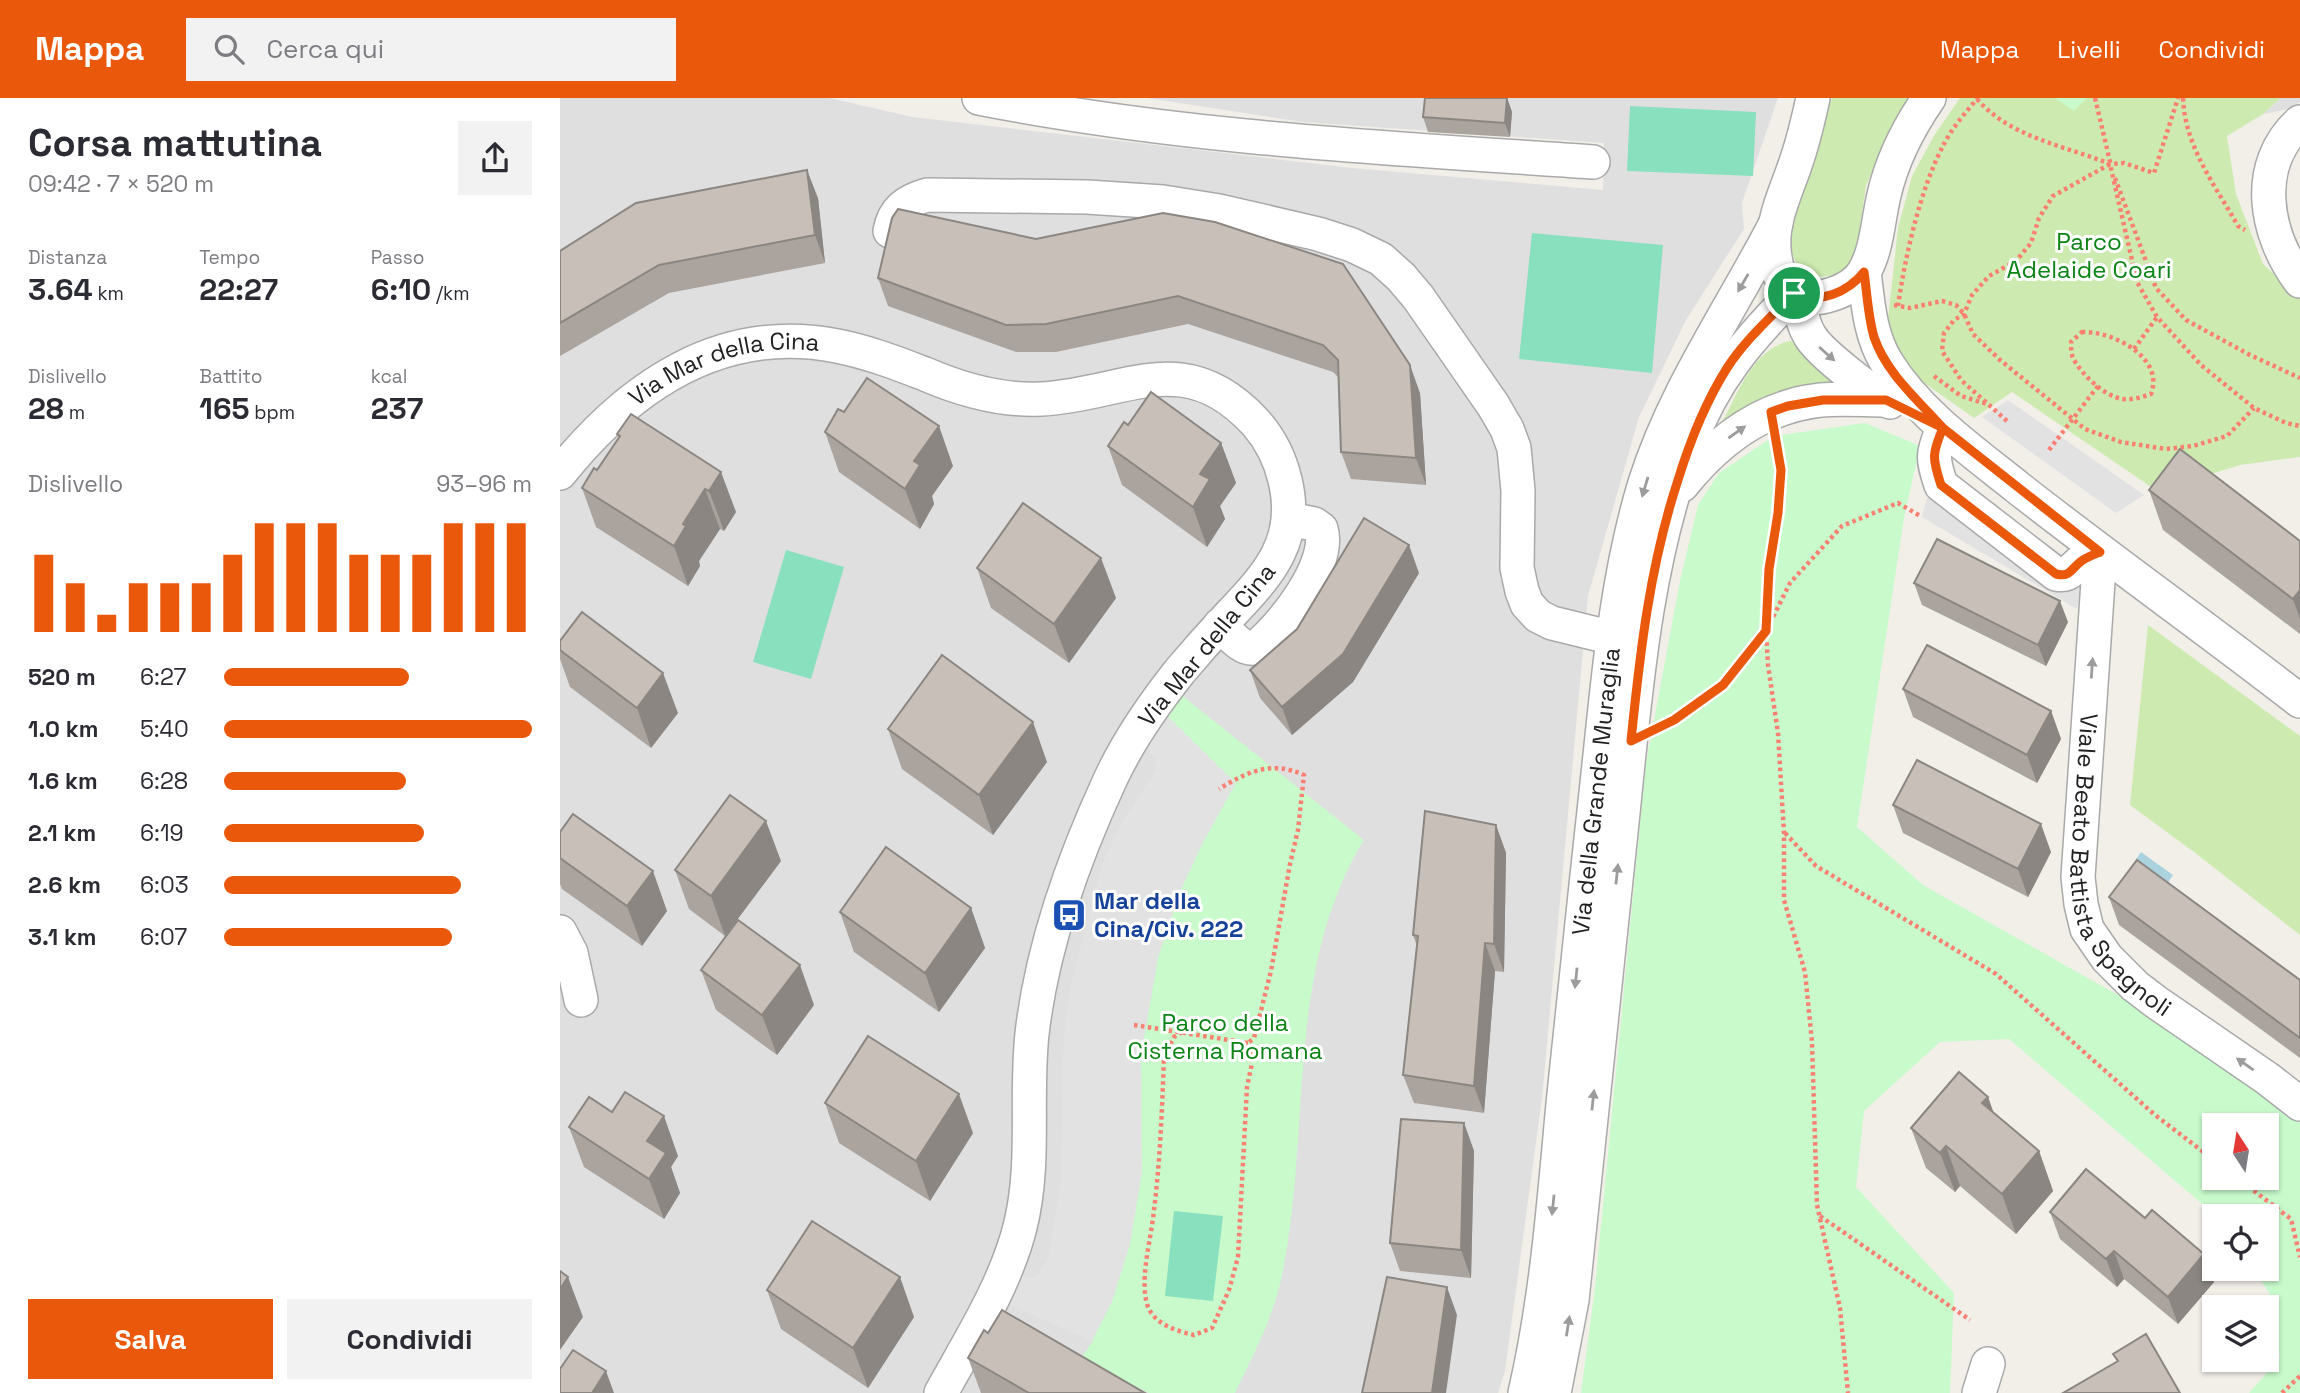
<!DOCTYPE html>
<html lang="it">
<meta charset="utf-8">
<style>
:root{--surface:#fff;--page:#f2f2f3;--text:#2b2b33;--muted:#7c7c81;--accent:#ea580c}
body{margin:0;font-family:"Space Grotesk",sans-serif;background:var(--page);color:var(--text);height:100vh;display:flex;flex-direction:column;font-size:26px;white-space:nowrap}
*{box-sizing:border-box;margin:0}
p{font-size:23px;color:var(--muted)}
.icon{flex:none;width:38px;height:38px;fill:none;stroke:currentColor;stroke-width:2;stroke-linecap:round;stroke-linejoin:round}
.map{position:relative;flex:1;overflow:hidden}
.details{display:flex;flex-direction:column;background:var(--surface);width:560px}
.details>*{flex:none}
.needle{width:46px;rotate:348deg}
.buttons{position:absolute;left:1642px;top:1015px;display:grid;gap:14px}
.buttons a{display:grid;place-items:center;width:77px;height:77px;border-radius:0px;background:var(--surface);box-shadow:0 2px 5px #0004;font-size:35px}
.pin{position:absolute;display:grid;place-items:center;width:60px;height:60px;color:#fff;margin:-30px;border:4px solid #fff;border-radius:50%;box-shadow:0 2px 7px #0007}
.round{display:grid;place-items:center;flex:none;width:74px;height:74px;border-radius:0px;background:var(--page)}
.head{display:flex;align-items:center;justify-content:space-between;height:119px;padding:0 28px}
h1{font-size:38px;font-weight:700;line-height:52px}
.figures{display:grid;grid-template-columns:repeat(3,1fr);gap:10px;height:119px;padding:7px 28px}
.figures div{display:grid;align-content:center}
.figures b{font-size:30px;font-weight:700}
.figures small{font-size:19px;font-weight:400}
.figures p{font-size:19px}
.chart{height:196px;padding:14px 28px}
.chart p{display:flex;justify-content:space-between}
.chart svg{width:100%;height:126px;margin-top:7px;stroke:var(--accent);stroke-width:6}
.cta{display:flex;gap:14px;margin-top:auto;padding:14px 28px}
.cta a{flex:1;height:80px;border-radius:0px;background:var(--accent);color:#fff;font-size:28px;font-weight:700;line-height:80px;text-align:center}
.cta a+a{background:var(--page);color:var(--text)}
ul{padding:0 28px;list-style:none;font-size:23px}
li{display:grid;grid-template-columns:112px 84px 1fr;align-items:center;height:52px}
li i{height:18px;border-radius:9px;background:var(--accent)}
header{display:flex;align-items:center;gap:42px;box-sizing:border-box;height:98px;padding:0 35px;background:var(--accent);color:#fff}
header strong{font-size:33px}
nav{display:flex;gap:38px;margin-inline-start:auto;font-size:24px}
.search{width:490px;height:63px;background:var(--page);display:flex;align-items:center;gap:18px;box-sizing:border-box;padding:0 24px;border-radius:0px;color:var(--muted);font-size:26px}
main{display:flex;flex:1;min-height:0}
.map>svg:first-child{display:block}
.residential{fill:#e0dfdf}
.grass{fill:#cdebb0}
.park{fill:#c8facc;fill-rule:evenodd}
.pitch{fill:#88e0be}
.parking{fill:#e2e2e2}
.water{fill:#aad3df}
.lines{fill:none;stroke-linecap:round;stroke-linejoin:round}
.minor-casing{stroke:#a9a9a9;stroke-width:36}
.path{stroke:#fa8072;stroke-width:4.5;stroke-dasharray:3.5 3.5;stroke-linecap:butt}
.minor{stroke:#fff;stroke-width:33}
.wall{fill:#aba49e}
.shaded-wall{fill:#8b8681}
.building{fill:#c7bfb8;stroke:#8b8681;stroke-width:2}
.oneway{fill:#9c9c9c}
.route-casing{stroke:#fff;stroke-width:14}
.route{stroke:#ea580c;stroke-width:9}
.labels{text-anchor:middle;stroke-width:6;stroke-linejoin:round;paint-order:stroke}
.park-label{font-size:24px;fill:#0c8416;stroke:#fff}
.street-label{font-size:24px;fill:#222;stroke:#fff}
.transit-label{font-size:24px;font-weight:bold;fill:#164399;stroke:#fff;text-anchor:start}
</style>
<header>
<strong>Mappa</strong>
<div class="search"><svg class="icon" aria-label="search" viewBox="0 0 24 24"><circle cx="10" cy="10" r="6"/><path d="M15 15l6 6"/></svg>Cerca qui</div>
<nav><a>Mappa</a><a>Livelli</a><a>Condividi</a></nav>
</header>
<main>
<section class="details">
<div class="head"><div><h1>Corsa mattutina</h1><p>09:42 · 7 × 520 m</p></div><a class="round"><svg class="icon" aria-label="share" viewBox="0 0 24 24"><path d="M12 15V3M7 8l5-5 5 5M5 13v7h14v-7"/></svg></a></div>
<div class="figures">
<div><p>Distanza</p><b>3.64<small> km</small></b></div>
<div><p>Tempo</p><b>22:27</b></div>
<div><p>Passo</p><b>6:10<small> /km</small></b></div>
</div>
<div class="figures">
<div><p>Dislivello</p><b>28<small> m</small></b></div>
<div><p>Battito</p><b>165<small> bpm</small></b></div>
<div><p>kcal</p><b>237</b></div>
</div>
<div class="chart"><p><span>Dislivello</span>93–96 m</p>
<svg viewBox="0 0 160 44" preserveAspectRatio="none"><path d="M5 44V17M15 44V27M25 44V38M35 44V27M45 44V27M55 44V27M65 44V17M75 44V6M85 44V6M95 44V6M105 44V17M115 44V17M125 44V17M135 44V6M145 44V6M155 44V6"/></svg>
</div>
<ul>
<li><b>520 m</b>6:27<i style="width:60%"></i></li>
<li><b>1.0 km</b>5:40<i style="width:100%"></i></li>
<li><b>1.6 km</b>6:28<i style="width:59%"></i></li>
<li><b>2.1 km</b>6:19<i style="width:65%"></i></li>
<li><b>2.6 km</b>6:03<i style="width:77%"></i></li>
<li><b>3.1 km</b>6:07<i style="width:74%"></i></li>
</ul>
<div class="cta"><a>Salva</a><a>Condividi</a></div>
</section>
<div class="map">
<svg width="1740" height="1295" viewBox="0 0 1740 1295">
<rect width="100%" height="100%" fill="#f2efe9"/>
<!-- residential -->
<g class="residential">
<polygon points="0,0 269,0 353,19 793,70 1043,92 1044,45 742,24 587,0 1218,0 1182,105 1184,131 1126,222 1079,319 1028,498 982,1000 945,1273 938,1295 0,1295"/>
<polygon points="1721,0 1740,0 1740,4 1728,11 1703,16"/>
</g>
<!-- grass -->
<g class="grass">
<path d="M1272,0h80l-26,39 -20,49 -10,67c-14,32 -60,33 -65,-6 -2,-10 1,-19 3,-28z"/>
<polygon points="1400,0 1721,0 1703,16 1667,38 1676,96 1703,166 1740,200 1740,359 1680,367 1619,386 1591,389 1452,294 1414,320 1350,275 1337,254 1328,220 1338,130 1352,78 1375,36"/>
<path d="M1230,243l8,1 47,50 -87,9 -14,7 -23,16c17,-30 31,-75 69,-83z"/>
<polygon points="1588,527 1740,638 1740,837 1634,754 1570,707"/>
</g>
<!-- park -->
<g class="park">
<polygon points="1495,0 1526,0 1526,1 1514,13"/>
<path d="M1305,325l55,23 -16,72 -47,309 66,58 209,118 128,85 40,35v270h-51l31,-35 -11,-66 -17,-23h14v-53l-52,1 -7,-9 -198,-169 -69,3 -76,69 -8,76 98,106 -4,100h-369l14,-105 51,-525 34,-182 18,-76 21,-32 55,-37zM1654,1027h52v53h-52z"/>
<path d="M620,596l184,146c-80,130 -52,292 -82,435 -8,41 -29,81 -47,118h-86l-70,-32 14,-20 48,-228v-58l17,-98 22,-66 22,-47 -39,-132z"/>
</g>
<!-- pitch -->
<g class="pitch">
<polygon points="1070,8 1196,14 1193,78 1067,73"/>
<polygon points="972,135 1103,147 1092,275 959,261"/>
<polygon points="226,452 284,469 251,581 193,564"/>
<polygon points="614,1113 663,1118 653,1203 605,1198"/>
</g>
<!-- parking -->
<g class="parking">
<polygon points="1448,302 1584,397 1556,415 1422,319"/>
<polygon points="1376,366 1524,472 1517,511 1362,419"/>
<polygon points="603,614 676,685 642,746 620,793 598,859 581,957 582,1074 570,1146 552,1204 532,1243 445,1205 457,1177 471,1180 478,1177 488,1161 501,1081 503,1016 502,979 505,924 512,883 542,767 561,726 596,672 596,662 590,654 581,648"/>
</g>
<!-- water -->
<polygon class="water" points="1581,754 1613,777 1602,793 1570,771"/>
<g class="lines">
<!-- minor casing -->
<g class="minor-casing">
<g id="minor">
<path d="M419,0c202,40 409,50 614,64"/>
<path d="M1253,0c-5,23 -10,45 -18,67 -9,27 -23,54 -21,83 2,36 22,59 59,46 12,-4 24,-11 31,-22 13,-22 14,-52 20,-77 8,-35 25,-68 45,-97"/>
<path d="M1740,24c-48,44 -35,112 0,159"/>
<path d="M330,133c4,-21 16,-30 37,-36l160,2 76,5 56,9 99,23 34,11 29,14 20,18 17,20 75,108 14,24 7,19 4,43 -1,77 5,23 5,13 11,12 14,7 61,15"/>
<path d="M1304,174c4,32 6,64 23,91 31,50 85,88 130,124 93,73 189,141 283,214"/>
<path d="M1237,197c4,14 5,29 13,41 10,17 62,57 80,66"/>
<path id="s1" d="M1383,330c-11,26 -11,30 -2,57l115,89c15,3 15,-6 26,-13 5,-4 12,-6 18,-9l-22,325 3,27 6,25 20,29 28,28 21,16 112,77 32,25"/>
<path id="s2" d="M0,375c69,-86 161,-150 277,-127 31,6 59,17 88,28 37,16 76,27 116,25 84,-4 143,-55 215,24 14,16 24,36 29,57 15,61 -17,95 -56,136 -17,18 -33,36 -49,55 -27,34 -52,70 -70,109 -37,80 -68,166 -78,254 -7,64 4,130 -12,193 -15,59 -50,113 -79,166"/>
<path d="M1122,387c36,-45 81,-79 139,-85 21,-2 43,0 65,0"/>
<path d="M660,527c10,9 21,25 35,23 26,-20 77,-84 66,-119l-7,-5 -25,-5"/>
<polyline points="0,834 11,855 21,902"/>
<path id="s3" d="M965,1295c22,-95 29,-192 38,-289 11,-113 24,-226 36,-339 10,-95 18,-190 46,-282 30,-94 86,-173 131,-260"/>
<path d="M994,1295l18,-93c17,-156 33,-312 49,-468 14,-132 22,-264 69,-389 23,-63 58,-103 104,-150"/>
<polyline points="1419,1295 1428,1266"/>
</g>
</g>
<!-- path -->
<g class="path">
<polyline points="1535,0 1551,68"/>
<path d="M1623,0c2,49 32,87 55,128l7,4"/>
<path d="M1417,1c34,39 86,46 133,65l14,-1 30,10 24,-75"/>
<polyline points="1555,80 1596,190 1626,222 1690,257 1740,280"/>
<polyline points="1334,207 1350,210 1382,203 1396,207 1404,216 1413,236 1440,262 1525,331 1561,344 1606,351 1633,348 1667,338 1694,310"/>
<path d="M1338,208c7,-49 22,-116 45,-160 8,-17 23,-34 35,-48"/>
<path d="M1522,234c30,-1 83,25 69,62 -9,3 -18,6 -28,5 -18,-2 -42,-25 -50,-41 -2,-4 -2,-12 -2,-16z"/>
<polyline points="1574,251 1597,219"/>
<polyline points="1374,278 1401,298 1427,306"/>
<polyline points="1447,323 1401,282 1382,253 1384,235 1394,222 1404,216 1412,197 1429,178 1456,163 1471,145 1479,120 1493,98 1550,66 1577,184 1597,219 1641,267 1694,310 1726,325 1740,328"/>
<polyline points="1215,343 1221,372 1218,415 1209,471 1206,533 1208,567 1218,635 1224,735 1224,802 1245,874 1252,944 1257,1107 1280,1210 1288,1295"/>
<polyline points="1489,352 1538,288"/>
<polyline points="1100,629 1113,623 1163,587 1206,533 1230,485 1282,428 1338,405 1362,419"/>
<polyline points="1225,735 1256,768 1436,876 1595,1017 1654,1062"/>
<polyline points="574,927 688,945"/>
<path d="M622,934l-8,5 -10,20c-2,54 -4,108 -11,161 -3,25 -13,61 -6,86 6,20 29,27 47,31l18,-7 17,-38 9,-33 9,-170 5,-24 -4,-20 6,-5 17,-67 19,-107 8,-34 6,-55c-33,-15 -57,-3 -85,14"/>
<polyline points="1677,1080 1731,1121 1740,1159"/>
<polyline points="1260,1118 1410,1222"/>
<polyline points="1722,1295 1740,1278"/>
</g>
<!-- minor -->
<use href="#minor" class="minor"/>
</g>
<!-- wall -->
<g class="wall">
<polygon points="947,0 952,14 950,39 868,34 863,19"/>
<polygon points="258,100 265,165 109,195 0,258 0,153"/>
<polygon points="603,115 860,295 866,387 791,381 781,354 779,280 773,274 628,226 496,254 456,254 328,208 318,180 476,141"/>
<polygon points="71,316 176,414 164,433 160,431 139,463 140,468 128,488 36,429 22,390 37,372 59,341 57,336"/>
<polygon points="568,327 661,345 676,385 660,408 665,421 647,449 562,387 548,348"/>
<polygon points="265,334 393,368 372,398 374,406 360,431 279,374"/>
<polygon points="1589,392 1740,443 1740,536 1603,432"/>
<polygon points="417,470 556,500 509,565 431,510"/>
<polygon points="859,475 793,584 732,637 700,600 690,572"/>
<polygon points="1354,485 1508,524 1486,568 1362,507"/>
<polygon points="0,543 118,615 91,650 10,589 0,561"/>
<polygon points="1343,591 1491,613 1501,641 1477,685 1353,619"/>
<polygon points="328,631 487,664 433,737 342,671"/>
<polygon points="1333,707 1491,754 1468,799 1343,735"/>
<polygon points="936,727 946,755 944,874 935,873 924,1015 854,1005 843,977 857,848 853,837"/>
<polygon points="0,734 107,813 82,848 2,791 0,786"/>
<polygon points="221,763 165,838 129,811 115,772"/>
<polygon points="1549,799 1740,882 1740,960 1559,827"/>
<polygon points="411,810 425,850 379,914 294,854 280,814"/>
<polygon points="141,872 254,907 217,957 156,912"/>
<polygon points="1428,999 1433,1014 1479,1053 1493,1093 1456,1136 1400,1088 1395,1094 1366,1070 1351,1030"/>
<polygon points="265,1005 413,1035 370,1103 279,1045"/>
<polygon points="904,1025 914,1053 911,1180 840,1173 830,1145"/>
<polygon points="9,1029 118,1058 111,1069 120,1095 104,1121 24,1069"/>
<polygon points="1490,1114 1585,1120 1644,1156 1654,1184 1618,1226 1564,1181 1557,1189 1500,1141"/>
<polygon points="207,1192 354,1219 308,1290 221,1231"/>
<polygon points="428,1235 585,1295 421,1295 408,1260"/>
</g>
<!-- shaded-wall -->
<g class="shaded-wall">
<polygon points="947,0 952,14 950,39 945,25"/>
<polygon points="247,72 258,100 265,165 255,137"/>
<polygon points="850,267 860,295 866,387 856,360"/>
<polygon points="379,328 393,368 372,398 374,406 360,431 345,391 354,363"/>
<polygon points="661,345 676,385 660,408 665,421 647,449 633,409 640,376"/>
<polygon points="161,374 176,414 164,433 149,393"/>
<polygon points="145,391 160,431 139,463 140,468 128,488 114,448 123,426"/>
<polygon points="849,447 859,475 793,584 732,637 722,609"/>
<polygon points="541,460 556,500 509,565 494,526"/>
<polygon points="1740,492 1740,521 1733,501"/>
<polygon points="1500,503 1508,524 1486,568 1478,547"/>
<polygon points="103,575 118,615 91,650 77,610"/>
<polygon points="1491,613 1501,641 1477,685 1467,657"/>
<polygon points="473,624 487,664 433,737 419,697"/>
<polygon points="206,723 221,763 165,838 151,798"/>
<polygon points="1481,726 1491,754 1468,799 1458,771"/>
<polygon points="936,727 946,755 944,874 934,846"/>
<polygon points="93,773 107,813 82,848 67,808"/>
<polygon points="411,810 425,850 379,914 365,875"/>
<polygon points="925,845 935,873 924,1015 914,988"/>
<polygon points="240,867 254,907 217,957 202,917"/>
<polygon points="399,996 413,1035 370,1103 356,1063"/>
<polygon points="1428,999 1442,1038 1422,1005"/>
<polygon points="104,1018 118,1058 111,1069 120,1095 104,1121 89,1081 87,1043"/>
<polygon points="904,1025 914,1053 911,1180 901,1152"/>
<polygon points="1386,1048 1400,1088 1395,1094 1380,1055"/>
<polygon points="1479,1053 1493,1093 1456,1136 1442,1096"/>
<polygon points="1554,1153 1564,1181 1557,1189 1546,1161"/>
<polygon points="1644,1156 1654,1184 1618,1226 1608,1199"/>
<polygon points="8,1179 23,1219 0,1252 0,1191"/>
<polygon points="340,1179 354,1219 308,1290 293,1250"/>
<polygon points="887,1189 897,1217 886,1295 872,1295"/>
<polygon points="46,1273 54,1295 32,1295"/>
</g>
<!-- building -->
<g class="building">
<polygon points="865,0 947,0 945,25 863,19"/>
<polygon points="247,72 255,137 99,167 0,225 0,153 76,105"/>
<polygon points="338,111 476,141 603,115 655,124 783,166 850,267 856,360 781,354 778,262 763,247 618,198 486,226 446,227 318,180 332,120"/>
<polygon points="307,280 379,328 354,363 360,367 345,391 265,334 278,311 284,314"/>
<polygon points="591,294 661,345 640,376 650,381 633,409 548,348 564,324 568,327"/>
<polygon points="71,316 161,374 149,393 145,391 123,426 126,428 114,448 22,390 34,370 37,372 60,338 57,336"/>
<polygon points="1620,351 1740,443 1740,492 1733,501 1589,392"/>
<polygon points="463,405 541,460 494,526 417,470"/>
<polygon points="804,420 849,447 783,556 722,609 690,572 737,531"/>
<polygon points="1377,441 1500,503 1478,547 1354,485"/>
<polygon points="22,514 103,575 77,610 0,552 0,543"/>
<polygon points="1367,547 1491,613 1467,657 1343,591"/>
<polygon points="382,557 473,624 419,697 328,631"/>
<polygon points="1357,662 1481,726 1458,771 1333,707"/>
<polygon points="170,697 206,723 151,798 115,772"/>
<polygon points="865,713 936,727 934,846 925,845 914,988 843,977 858,838 853,837"/>
<polygon points="13,716 93,773 67,808 0,760 0,734"/>
<polygon points="326,749 411,810 365,875 280,814"/>
<polygon points="1577,762 1740,882 1740,940 1549,799"/>
<polygon points="178,822 240,867 202,917 141,872"/>
<polygon points="308,938 399,996 356,1063 265,1005"/>
<polygon points="1399,974 1428,999 1422,1005 1479,1053 1442,1096 1386,1048 1380,1055 1351,1030"/>
<polygon points="65,994 104,1018 87,1043 106,1055 89,1081 9,1029 29,999 52,1014"/>
<polygon points="841,1021 904,1025 901,1152 830,1145"/>
<polygon points="1526,1071 1585,1120 1592,1112 1644,1156 1608,1199 1554,1153 1546,1161 1490,1114"/>
<polygon points="252,1123 340,1179 293,1250 207,1192"/>
<polygon points="0,1173 8,1179 0,1191"/>
<polygon points="827,1179 887,1189 872,1295 802,1295"/>
<polygon points="442,1212 585,1295 469,1295 408,1260 424,1232 428,1235"/>
<polygon points="1586,1236 1620,1295 1503,1295 1558,1263 1553,1256"/>
<polygon points="13,1252 46,1273 32,1295 0,1295 0,1271"/>
</g>
<!-- one-way arrows -->
<defs><path id="oneway-solid" d="M-6-.8H1V-3.2L6.5 0L1 3.2V.8H-6Z" transform="scale(1.75)"/></defs>
<g class="oneway">
<use href="#oneway-solid" transform="translate(1183 185) rotate(120)"/>
<use href="#oneway-solid" transform="translate(1267 256) rotate(42)"/>
<use href="#oneway-solid" transform="translate(1177 334) rotate(-35)"/>
<use href="#oneway-solid" transform="translate(1085 389) rotate(107)"/>
<use href="#oneway-solid" transform="translate(1532 570) rotate(-86)"/>
<use href="#oneway-solid" transform="translate(1057 776) rotate(-84)"/>
<use href="#oneway-solid" transform="translate(1016 880) rotate(96)"/>
<use href="#oneway-solid" transform="translate(1685 966) rotate(-145)"/>
<use href="#oneway-solid" transform="translate(1033 1002) rotate(-84)"/>
<use href="#oneway-solid" transform="translate(993 1107) rotate(96)"/>
<use href="#oneway-solid" transform="translate(1008 1228) rotate(-81)"/>
</g>
<g class="lines">
<!-- route casing -->
<g class="route-casing">
<path id="route" d="M1234,195c-23,24 -49,47 -67,75 -22,35 -37,73 -49,112 -28,85 -38,172 -47,261l43,-21 49,-35 43,-54 3,-62 9,-56 3,-43 -10,-58 17,-6 35,-6h63l57,28 157,124c-7,3 -16,6 -21,11 -9,8 -10,14 -23,11l-115,-89c-9,-27 -9,-32 2,-57 -25,-28 -57,-55 -69,-91 -6,-21 -7,-44 -10,-65 -16,20 -45,33 -70,21"/>
</g>
<!-- route -->
<use href="#route" class="route"/>
</g>
<!-- icons -->
<defs>
<g id="bus-square" transform="scale(1.75)"><rect x="-9" y="-9" width="18" height="18" rx="4" fill="#1a4fb4" stroke="#fff"/><path d="M-5-6H5V4H4V6H2V4H-2V6H-4V4H-5ZM-3.5-4V0h7V-4ZM-3.5 1.2v1.5H-2V1.2ZM2 1.2v1.5H3.5V1.2Z" fill="#fff"/></g>
</defs>
<g fill-rule="evenodd">
<use href="#bus-square" x="509" y="817"/>
</g>
<g class="labels">
<!-- park labels -->
<g class="park-label">
<text x="1529" y="152">Parco<tspan x="1529" dy="28">Adelaide Coari</tspan></text>
<text x="665" y="933">Parco della<tspan x="665" dy="28">Cisterna Romana</tspan></text>
</g>
<!-- street labels -->
<g class="street-label">
<text dy="8" stroke="none"><textPath href="#s2" startOffset="203">Via Mar della Cina</textPath></text>
<text transform="translate(647 547) rotate(-51)" y="8">Via Mar della Cina</text>
<text dy="8" stroke="none"><textPath href="#s3" startOffset="606">Via della Grande Muraglia</textPath></text>
<text dy="8" stroke="none"><textPath href="#s1" startOffset="584">Viale Beato Battista Spagnoli</textPath></text>
</g>
<!-- transit labels -->
<g class="transit-label">
<text x="534" y="811">Mar della<tspan x="534" dy="28">Cina/Civ. 222</tspan></text>
</g>
</g>
</svg>
<div class="buttons">
<a><svg class="needle" viewBox="-14 -14 28 28"><path d="M0-13l5 13h-10z" fill="#e53935"/><path d="M0 13l5-13h-10z" fill="#7c7c81"/></svg></a>
<a><svg class="icon" aria-label="locate" viewBox="0 0 24 24"><circle cx="12" cy="12" r="6"/><path d="M12 2v4M12 18v4M2 12h4M18 12h4"/></svg></a>
<a><svg class="icon" aria-label="layers" viewBox="0 0 24 24"><path d="M12 4l9 5-9 5-9-5zM3 14l9 5 9-5"/></svg></a>
</div>
<div class="pin" style="left:1234px;top:195px;background:#1e9e55"><svg class="icon" aria-label="arrive" viewBox="0 0 24 24"><path d="M6 21V4h12l-3 4 3 4H6"/></svg></div>
</div>
</main>
